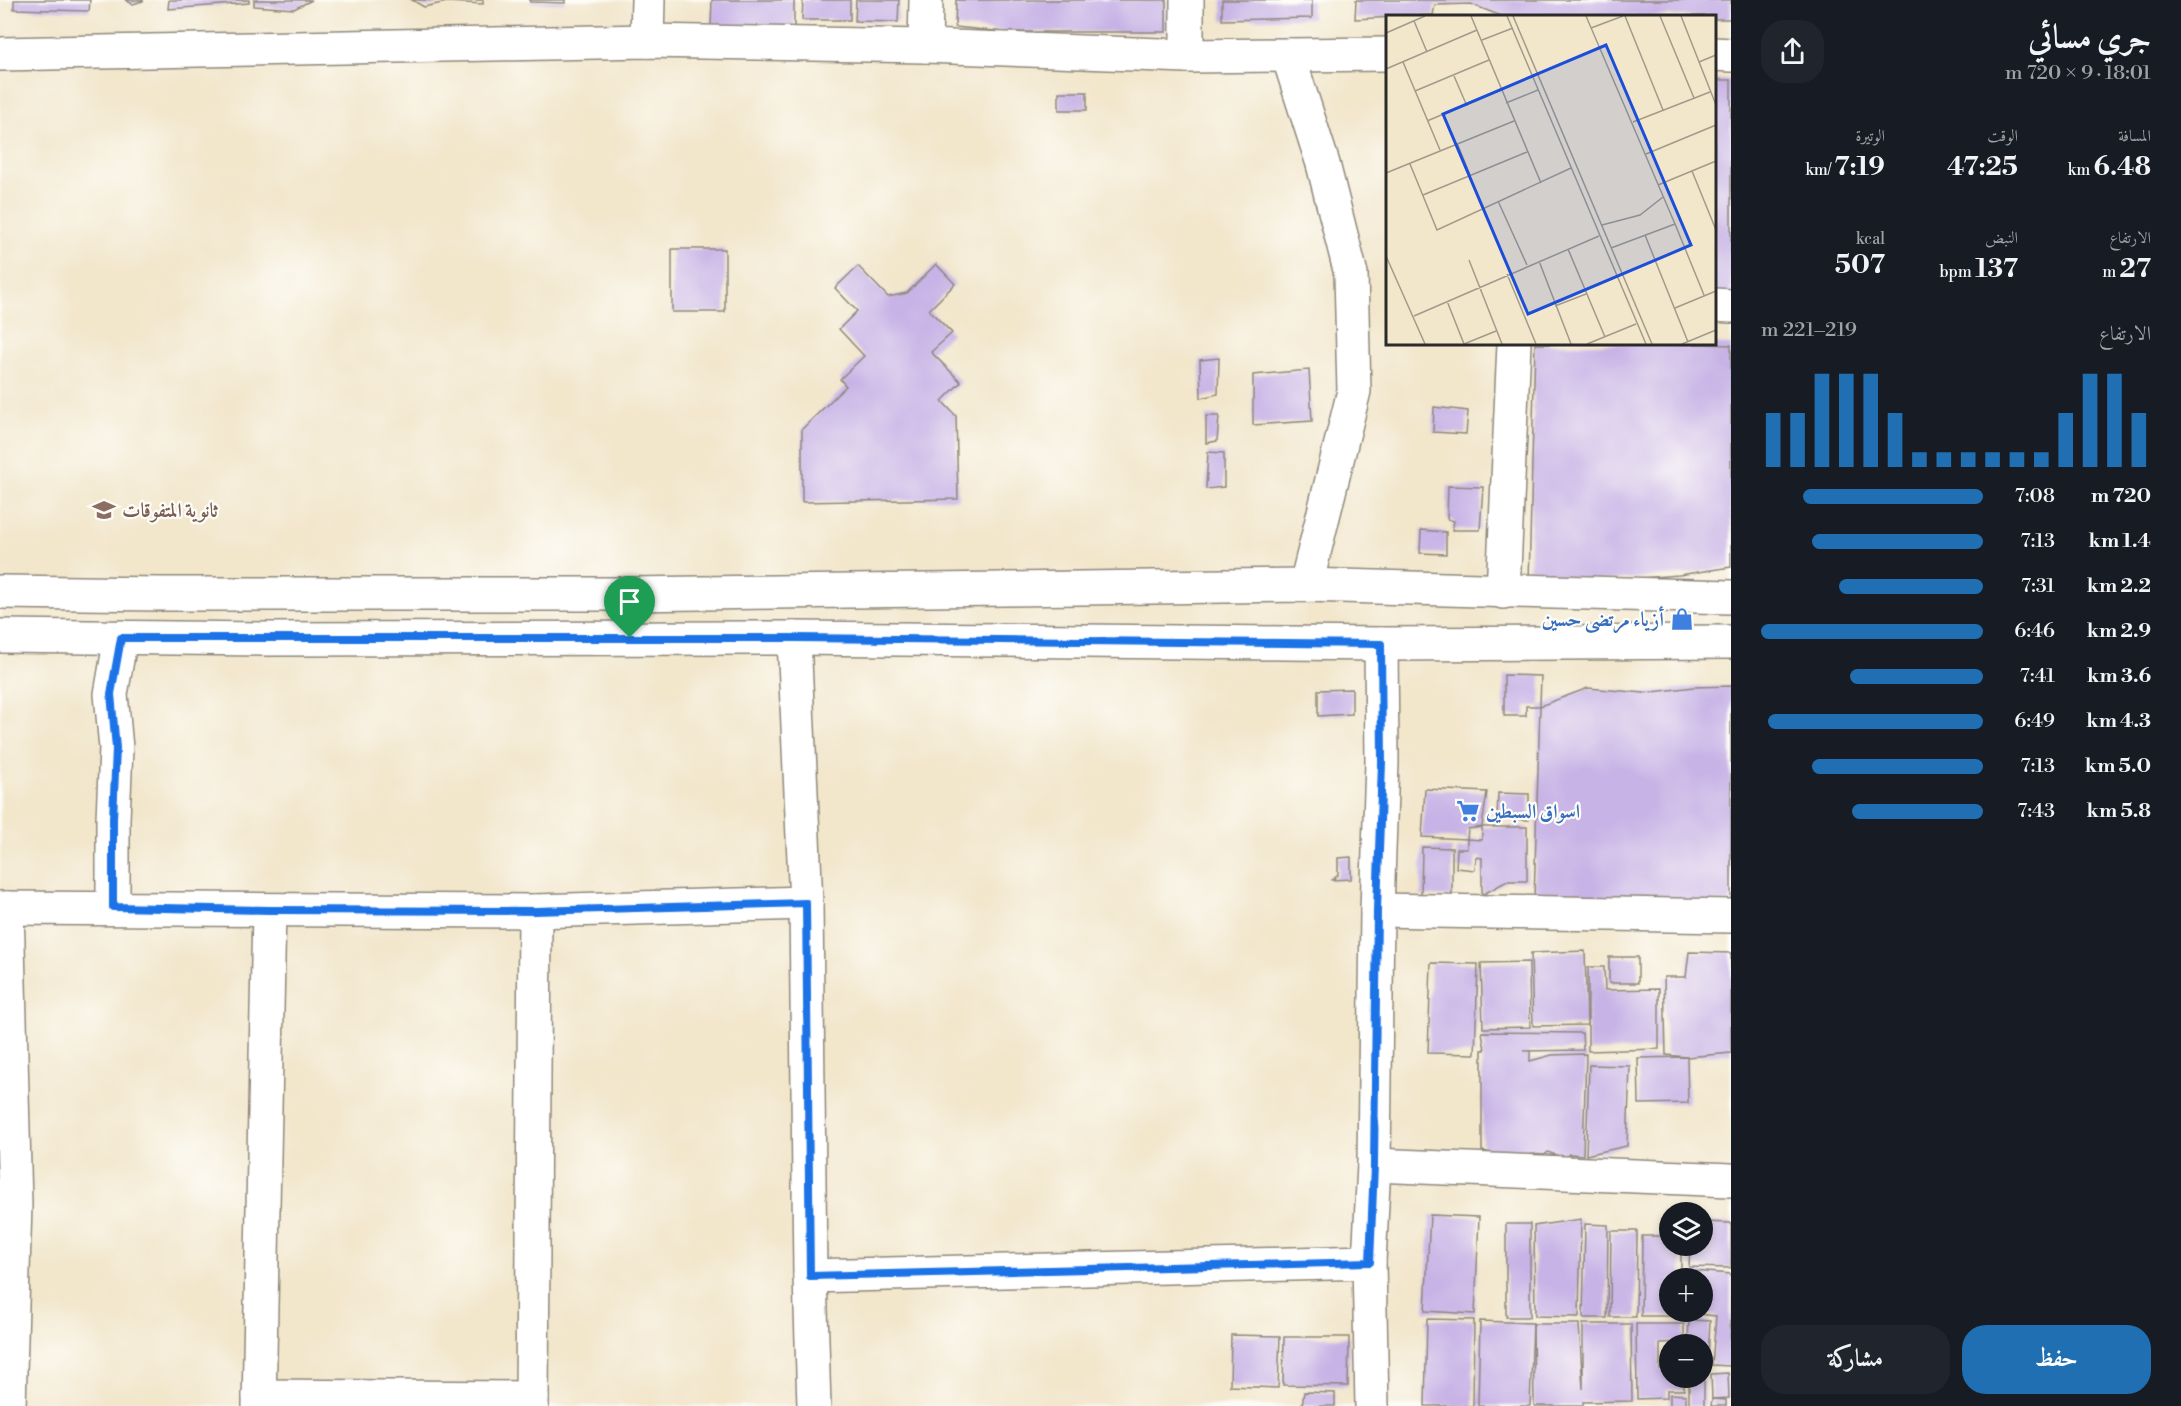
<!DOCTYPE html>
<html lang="ar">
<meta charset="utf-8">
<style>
:root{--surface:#171b24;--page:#20242c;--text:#f1f3f6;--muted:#9ea1a6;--accent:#1f6fb2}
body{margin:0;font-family:"Libre Bodoni",Amiri,serif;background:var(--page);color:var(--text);direction:rtl;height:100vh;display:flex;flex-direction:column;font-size:22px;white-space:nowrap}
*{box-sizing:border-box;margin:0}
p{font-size:20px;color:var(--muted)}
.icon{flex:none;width:33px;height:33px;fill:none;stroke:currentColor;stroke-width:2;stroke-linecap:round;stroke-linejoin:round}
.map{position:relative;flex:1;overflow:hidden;direction:ltr}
.details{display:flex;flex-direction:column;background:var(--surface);width:450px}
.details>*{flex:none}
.controls{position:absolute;left:1659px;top:1202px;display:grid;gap:12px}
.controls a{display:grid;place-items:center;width:54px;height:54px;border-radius:50%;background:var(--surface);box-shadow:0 3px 9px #0003;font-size:30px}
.pin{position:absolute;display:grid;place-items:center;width:51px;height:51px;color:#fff;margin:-62px -26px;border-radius:50% 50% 50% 0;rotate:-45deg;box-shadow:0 0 6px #0007}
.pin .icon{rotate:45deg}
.round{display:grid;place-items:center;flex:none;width:63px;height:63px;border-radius:24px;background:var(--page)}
.overview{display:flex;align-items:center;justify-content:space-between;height:102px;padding:0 30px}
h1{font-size:33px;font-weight:700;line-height:45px}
.stats{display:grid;grid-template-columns:repeat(3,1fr);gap:9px;height:102px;padding:6px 30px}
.stats div{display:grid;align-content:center}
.stats b{font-size:26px;font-weight:700}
.stats small{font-size:16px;font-weight:400}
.stats p{font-size:16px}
.chart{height:168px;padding:12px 30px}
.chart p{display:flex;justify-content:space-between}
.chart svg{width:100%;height:108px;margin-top:6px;stroke:var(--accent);stroke-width:6}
.action{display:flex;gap:12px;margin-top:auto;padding:12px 30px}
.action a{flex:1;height:69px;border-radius:24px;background:var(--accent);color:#fff;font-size:24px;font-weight:700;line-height:69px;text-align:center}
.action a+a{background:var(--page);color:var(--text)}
ul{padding:0 30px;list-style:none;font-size:20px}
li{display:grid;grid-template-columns:96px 72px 1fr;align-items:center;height:45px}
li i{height:15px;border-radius:8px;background:var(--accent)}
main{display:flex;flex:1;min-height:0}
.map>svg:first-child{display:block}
.building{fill:#c8b3e6}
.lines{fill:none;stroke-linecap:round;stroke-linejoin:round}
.minor-casing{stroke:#8e887b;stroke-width:36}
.minor{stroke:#fff;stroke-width:33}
.route-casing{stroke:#fff;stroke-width:12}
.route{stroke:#1a73e8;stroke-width:8}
.labels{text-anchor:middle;stroke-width:4.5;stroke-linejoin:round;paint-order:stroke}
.education-label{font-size:20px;font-weight:bold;fill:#785e54;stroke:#fdfcf7;text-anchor:start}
.shop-label{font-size:20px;font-weight:bold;fill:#366cbe;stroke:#fdfcf7;text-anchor:end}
.inset-road{fill:none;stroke:#a29b8b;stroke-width:1.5}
.view{fill:#1d4ed8;fill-opacity:0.15;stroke:#1d4ed8;stroke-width:3}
.inset-edge{fill:none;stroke:#2b2b2b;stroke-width:3}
</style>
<main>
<section class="details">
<div class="overview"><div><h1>جري مسائي</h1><p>18:01 · 9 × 720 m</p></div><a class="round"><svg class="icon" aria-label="share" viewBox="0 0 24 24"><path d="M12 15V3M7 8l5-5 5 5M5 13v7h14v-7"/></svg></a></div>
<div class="stats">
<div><p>المسافة</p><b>6.48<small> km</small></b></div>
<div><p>الوقت</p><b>47:25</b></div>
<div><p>الوتيرة</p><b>7:19<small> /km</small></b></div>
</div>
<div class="stats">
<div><p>الارتفاع</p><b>27<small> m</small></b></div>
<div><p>النبض</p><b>137<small> bpm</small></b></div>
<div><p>kcal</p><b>507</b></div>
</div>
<div class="chart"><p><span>الارتفاع</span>219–221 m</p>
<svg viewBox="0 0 160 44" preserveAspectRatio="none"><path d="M5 44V22M15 44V22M25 44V6M35 44V6M45 44V6M55 44V22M65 44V38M75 44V38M85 44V38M95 44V38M105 44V38M115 44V38M125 44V22M135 44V6M145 44V6M155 44V22"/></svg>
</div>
<ul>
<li><b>720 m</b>7:08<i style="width:81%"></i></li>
<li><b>1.4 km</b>7:13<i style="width:77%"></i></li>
<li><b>2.2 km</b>7:31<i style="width:65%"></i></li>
<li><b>2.9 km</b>6:46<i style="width:100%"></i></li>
<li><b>3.6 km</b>7:41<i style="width:60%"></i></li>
<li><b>4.3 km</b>6:49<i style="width:97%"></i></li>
<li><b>5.0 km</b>7:13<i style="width:77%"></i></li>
<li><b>5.8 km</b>7:43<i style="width:59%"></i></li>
</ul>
<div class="action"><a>حفظ</a><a>مشاركة</a></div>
</section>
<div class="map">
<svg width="1731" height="1406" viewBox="0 0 1731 1406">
<rect width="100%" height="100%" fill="#fdfcf7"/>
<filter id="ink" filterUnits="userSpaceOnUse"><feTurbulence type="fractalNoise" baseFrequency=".0167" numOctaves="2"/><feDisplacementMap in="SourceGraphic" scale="12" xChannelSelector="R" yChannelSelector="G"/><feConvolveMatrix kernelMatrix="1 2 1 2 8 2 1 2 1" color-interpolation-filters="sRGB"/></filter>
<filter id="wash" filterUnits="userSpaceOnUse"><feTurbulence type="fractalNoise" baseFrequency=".008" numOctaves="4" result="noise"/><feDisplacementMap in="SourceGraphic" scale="24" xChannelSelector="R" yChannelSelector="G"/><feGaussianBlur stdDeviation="1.35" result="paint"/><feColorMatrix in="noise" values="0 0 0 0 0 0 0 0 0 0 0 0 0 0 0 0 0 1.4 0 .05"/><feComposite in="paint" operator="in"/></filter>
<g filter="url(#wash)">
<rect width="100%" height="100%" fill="#f2e6cb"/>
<g id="blocks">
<!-- building -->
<g class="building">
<polygon points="14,0 90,0 89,11 14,9"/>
<polygon points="125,0 143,0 143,1 133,4"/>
<polygon points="169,0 249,0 249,3 168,9"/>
<polygon points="254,0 312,0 294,9 254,6"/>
<polygon points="412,0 483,0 483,4 447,2 424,7"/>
<polygon points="530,0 565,0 565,3 530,2"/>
<polygon points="712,0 794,0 794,27 711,27"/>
<polygon points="803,0 850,0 850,20 802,20"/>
<polygon points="856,0 899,0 898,22 855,21"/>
<polygon points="956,0 1166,0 1166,32 1005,32 955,27"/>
<polygon points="1222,0 1312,0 1312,18 1222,20"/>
<polygon points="1356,0 1731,0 1731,19 1714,19 1714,16 1501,16 1471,4 1435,5 1433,15 1355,19"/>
<polygon points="1714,80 1731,80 1731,296 1714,295"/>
<rect x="1059" y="92" width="28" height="18"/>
<rect x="672" y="249" width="53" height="63"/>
<polygon points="936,264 955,284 929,310 952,333 931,352 961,382 942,401 956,416 958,499 802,502 802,429 846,386 840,379 864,356 839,329 857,311 835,288 858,266 888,297 907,293"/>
<polygon points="1535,344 1704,344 1731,345 1731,567 1679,575 1613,580 1529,582"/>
<polygon points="1219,358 1218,394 1201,398 1200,360"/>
<polygon points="1309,370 1312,421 1253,425 1253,375"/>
<polygon points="1434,407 1468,411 1466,434 1433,432"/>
<polygon points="1206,416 1219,416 1217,441 1206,443"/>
<polygon points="1208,452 1224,453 1224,487 1206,489"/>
<polygon points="1448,486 1483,487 1480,530 1452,530 1454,521 1447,519"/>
<polygon points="1421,530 1446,532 1446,554 1420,553"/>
<polygon points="1504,675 1541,676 1540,706 1526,706 1526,716 1504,716"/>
<polygon points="1731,686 1731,903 1534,899 1540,706 1588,688 1644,693 1694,687"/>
<polygon points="1352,689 1352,714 1318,716 1318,690"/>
<polygon points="1425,789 1487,792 1482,827 1527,827 1527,881 1507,881 1482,895 1482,858 1476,857 1475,870 1456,868 1457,849 1467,849 1467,839 1482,840 1482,827 1468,829 1467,839 1422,837"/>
<polygon points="1498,793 1529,794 1529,820 1497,819"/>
<polygon points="1422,847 1452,848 1452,897 1421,896"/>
<polygon points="1351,857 1351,879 1332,880 1338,875 1338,858"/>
<polygon points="1585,951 1587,1025 1533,1026 1531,953"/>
<polygon points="1689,952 1731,953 1731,1053 1687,1057 1688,1103 1639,1104 1638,1058 1687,1057 1666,1055 1664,977 1686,977"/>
<rect x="1609" y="957" width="29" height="26"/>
<polygon points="1529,962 1530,1027 1483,1028 1481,963"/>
<polygon points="1431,963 1478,964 1475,1054 1428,1053"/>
<polygon points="1588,967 1604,967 1605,990 1659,989 1659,1049 1588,1051"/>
<polygon points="1482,1032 1582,1033 1583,1050 1523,1051 1530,1051 1530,1061 1552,1055 1586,1054 1583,1155 1569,1154 1564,1158 1548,1152 1542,1157 1534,1154 1514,1157 1482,1151 1482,1050 1485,1050"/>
<polygon points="1589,1065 1630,1066 1627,1146 1586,1155"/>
<polygon points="1430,1215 1479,1217 1475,1314 1425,1311"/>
<polygon points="1581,1219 1579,1317 1535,1316 1534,1226"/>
<polygon points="1702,1222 1731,1223 1731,1268 1689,1267 1690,1245 1702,1245"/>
<rect x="1506" y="1224" width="24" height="93"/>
<polygon points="1585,1224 1608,1225 1607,1318 1583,1318"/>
<polygon points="1611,1231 1637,1231 1636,1317 1610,1317"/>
<polygon points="1642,1236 1670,1236 1670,1245 1681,1245 1681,1278 1670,1278 1670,1311 1680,1311 1680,1316 1641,1316"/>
<polygon points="1693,1271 1731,1274 1730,1366 1712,1365 1716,1316 1689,1313 1689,1311 1702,1311 1702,1278 1692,1278"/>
<polygon points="1427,1319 1474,1320 1473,1406 1425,1406"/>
<polygon points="1689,1320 1710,1321 1708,1357 1702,1357 1702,1344 1697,1344 1697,1340 1688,1340"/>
<polygon points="1480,1321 1533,1323 1530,1406 1478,1406"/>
<polygon points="1533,1324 1579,1324 1583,1389 1583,1324 1631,1324 1632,1401 1583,1402 1583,1406 1534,1406"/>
<polygon points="1636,1324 1684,1324 1684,1342 1660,1343 1660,1369 1670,1369 1670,1377 1684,1377 1684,1390 1667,1390 1667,1398 1637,1399"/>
<polygon points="1231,1335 1280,1336 1278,1388 1230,1386"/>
<polygon points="1284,1337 1349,1337 1348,1386 1283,1385"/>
<polygon points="1728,1373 1729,1398 1712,1399 1711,1374"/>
<rect x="1689" y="1377" width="15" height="29"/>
<polygon points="1304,1392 1335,1393 1335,1406 1302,1406"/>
<polygon points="1670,1394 1686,1395 1686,1406 1670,1406"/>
<polygon points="1712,1399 1726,1400 1726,1406 1711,1406"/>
</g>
</g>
</g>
<g filter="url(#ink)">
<use href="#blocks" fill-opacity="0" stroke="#8e887b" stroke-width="1.5"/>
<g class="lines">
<!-- minor casing -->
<g class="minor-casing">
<g id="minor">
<polyline points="647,41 648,0"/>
<polyline points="925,46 926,0"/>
<polyline points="0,54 647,41 925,46 1187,56 1388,54"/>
<polyline points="1714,54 1731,55"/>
<polyline points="1288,55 1323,164 1351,274 1354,391 1306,585"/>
<polyline points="1187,56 1187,0"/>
<polyline points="1714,305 1731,306"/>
<polyline points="0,592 161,594 630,594 1306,585 1731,597"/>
<polyline points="1503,592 1514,344"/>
<polyline points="0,636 264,639 794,638 1381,644 1731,642"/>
<polyline points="794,638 806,903 810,1276 814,1406"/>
<polyline points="113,907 113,819 116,748 111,694 121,637"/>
<polyline points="0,908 535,911 806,903"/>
<polyline points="7,908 15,1204 9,1406"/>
<polyline points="1377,910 1731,916"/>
<polyline points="1374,1165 1731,1180"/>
<polyline points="810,1276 1369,1262"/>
<polyline points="259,1396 532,1398"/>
<polyline points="259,1406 269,910"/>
<polyline points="532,1406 535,911"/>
<polyline points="1372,1406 1369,1262 1374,1165 1377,910 1382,762 1381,644"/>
</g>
</g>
<!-- minor -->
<use href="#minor" class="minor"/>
</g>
</g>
<g class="lines" filter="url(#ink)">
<!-- route casing -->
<g class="route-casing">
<polygon id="route" points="121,638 794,638 1381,644 1382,762 1377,910 1374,1165 1370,1262 810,1276 806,903 535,911 269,910 113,907 113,819 116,748 111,694"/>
</g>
<!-- route -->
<use href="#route" class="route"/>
</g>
<!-- icons -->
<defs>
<g id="school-bare" transform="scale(1.8)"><path d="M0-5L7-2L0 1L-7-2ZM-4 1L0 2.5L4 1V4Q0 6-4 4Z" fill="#8d6e63" stroke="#fdfcf7" stroke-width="2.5" paint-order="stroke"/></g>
<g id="shop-bare" transform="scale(1.8)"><path d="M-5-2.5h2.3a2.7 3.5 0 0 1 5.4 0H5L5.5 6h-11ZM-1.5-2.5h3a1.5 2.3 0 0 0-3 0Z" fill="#3f7fe0" stroke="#fdfcf7" stroke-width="2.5" paint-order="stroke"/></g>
<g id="supermarket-bare" transform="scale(1.8)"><path d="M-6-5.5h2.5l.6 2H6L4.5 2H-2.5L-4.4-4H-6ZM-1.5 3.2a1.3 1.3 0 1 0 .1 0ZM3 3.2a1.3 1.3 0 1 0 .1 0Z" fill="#3f7fe0" stroke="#fdfcf7" stroke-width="2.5" paint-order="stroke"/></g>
</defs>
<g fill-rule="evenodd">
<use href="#school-bare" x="104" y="510"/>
<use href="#shop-bare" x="1682" y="619"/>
<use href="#supermarket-bare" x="1468" y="811"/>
</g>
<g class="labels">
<!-- education labels -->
<g class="education-label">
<text x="122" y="517">ثانوية المتفوقات</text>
</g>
<!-- shop labels -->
<g class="shop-label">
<text x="1664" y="626">أزياء مرتضى حسين</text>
<text x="1486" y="818" text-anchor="start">اسواق السبطين</text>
</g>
</g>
<!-- overview -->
<g transform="translate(1386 15)">
<rect width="330" height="330" fill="#f2e6cb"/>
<path class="inset-road" d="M85,1l70,167M121,1l139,328M127,1l139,328M200,1l89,208 -64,24M239,1l38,94M274,1l34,82M295,1l35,89M28,6l13,31M205,13l32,-12M0,18l39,-17M96,25l31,-12M17,47l37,88M313,47l17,-7M0,54l91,-39M68,61l13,30M29,76l74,-31M120,88l32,-13M41,106l74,-31M247,107l77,-30M71,128l13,32M260,139l70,-29M24,149l27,66 134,-62M306,156l24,59M0,158l128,-52M272,170l58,-24M37,180l104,-43M112,186l29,64M289,209l29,71M216,210l38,-10 23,-18M259,220l43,107M182,234l37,88M0,241l39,88M83,245l33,84M153,246l32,83M121,259l29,70M61,286l17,43M169,291l31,-12M289,293l41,-17M28,301l185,-80M78,329l32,-13M201,329l49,-20M296,329l34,-14"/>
<path class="view" d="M220,30l85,200 -163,69 -85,-200z"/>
<rect width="330" height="330" class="inset-edge"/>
</g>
</svg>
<div class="controls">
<a><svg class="icon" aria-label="layers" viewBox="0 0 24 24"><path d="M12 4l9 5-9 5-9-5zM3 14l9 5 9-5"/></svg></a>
<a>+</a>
<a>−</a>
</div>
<div class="pin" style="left:630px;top:638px;background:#1e9e55"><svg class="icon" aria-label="arrive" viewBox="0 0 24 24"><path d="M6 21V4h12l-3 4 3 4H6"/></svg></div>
</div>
</main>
